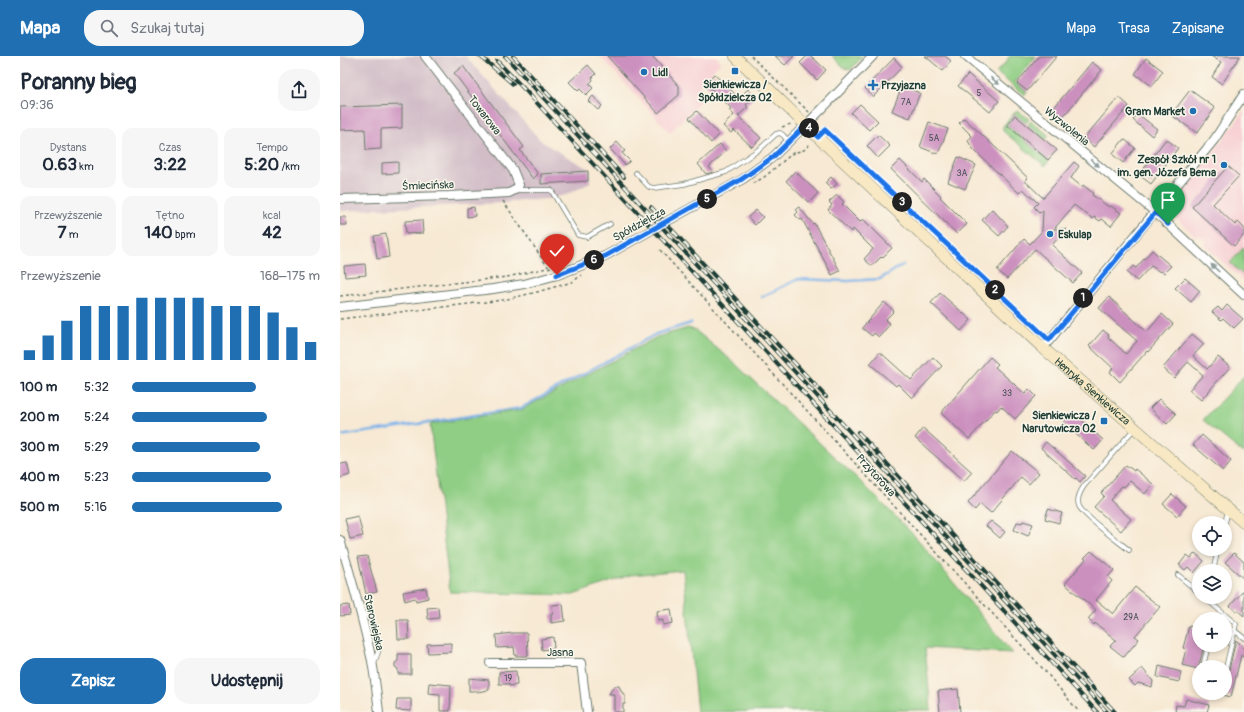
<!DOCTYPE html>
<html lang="pl">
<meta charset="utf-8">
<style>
:root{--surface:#fff;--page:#f6f6f7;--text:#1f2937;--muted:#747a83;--accent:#1f6fb2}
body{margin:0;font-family:Pangolin,sans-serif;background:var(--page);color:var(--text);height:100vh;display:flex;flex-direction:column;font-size:15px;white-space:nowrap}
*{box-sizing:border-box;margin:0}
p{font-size:13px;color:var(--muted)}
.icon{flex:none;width:22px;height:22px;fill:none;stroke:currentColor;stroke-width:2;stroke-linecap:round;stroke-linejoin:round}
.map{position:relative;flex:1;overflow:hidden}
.sheet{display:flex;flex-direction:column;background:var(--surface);width:340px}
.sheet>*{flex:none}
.buttons{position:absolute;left:852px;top:460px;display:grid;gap:8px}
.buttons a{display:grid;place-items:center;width:40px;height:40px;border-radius:50%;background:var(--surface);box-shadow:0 2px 6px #0003;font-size:20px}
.pin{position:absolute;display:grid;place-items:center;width:34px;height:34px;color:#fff;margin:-41px -17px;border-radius:50% 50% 50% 0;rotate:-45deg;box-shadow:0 0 4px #0007}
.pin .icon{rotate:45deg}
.km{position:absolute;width:20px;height:20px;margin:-10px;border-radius:50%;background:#222;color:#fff;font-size:11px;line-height:20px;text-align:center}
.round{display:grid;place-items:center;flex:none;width:42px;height:42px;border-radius:16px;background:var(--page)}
.overview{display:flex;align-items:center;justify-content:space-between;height:68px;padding:0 20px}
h1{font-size:22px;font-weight:700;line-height:30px}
.stats{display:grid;grid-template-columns:repeat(3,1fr);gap:6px;height:68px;padding:4px 20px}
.stats div{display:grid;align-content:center;border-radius:10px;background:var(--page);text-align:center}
.stats b{font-size:17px;font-weight:700}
.stats small{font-size:11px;font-weight:400}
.stats p{font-size:11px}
.chart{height:112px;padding:8px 20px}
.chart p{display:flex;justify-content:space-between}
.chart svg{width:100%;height:72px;margin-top:4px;stroke:var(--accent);stroke-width:6}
.cta{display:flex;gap:8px;margin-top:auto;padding:8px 20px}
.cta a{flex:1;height:46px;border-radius:16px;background:var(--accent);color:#fff;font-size:16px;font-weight:700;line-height:46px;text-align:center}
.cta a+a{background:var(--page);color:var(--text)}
ul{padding:0 20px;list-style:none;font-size:13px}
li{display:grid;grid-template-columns:64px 48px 1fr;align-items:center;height:30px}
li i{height:10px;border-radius:5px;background:var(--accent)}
header{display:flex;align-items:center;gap:24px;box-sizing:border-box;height:56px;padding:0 20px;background:var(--accent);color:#fff}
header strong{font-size:19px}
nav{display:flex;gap:22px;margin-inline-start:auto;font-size:14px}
.search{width:280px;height:36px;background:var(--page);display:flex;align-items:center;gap:10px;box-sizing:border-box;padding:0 14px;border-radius:16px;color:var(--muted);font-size:15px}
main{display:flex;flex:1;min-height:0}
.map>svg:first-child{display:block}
.built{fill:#f7cfd3}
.industrial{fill:#d2bdc7}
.green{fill:#8fce84;stroke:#57865c}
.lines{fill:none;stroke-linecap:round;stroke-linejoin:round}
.stream{stroke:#7bb2ea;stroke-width:2.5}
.building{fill:#cc90bf}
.lane-casing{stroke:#6b796c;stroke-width:5.5}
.street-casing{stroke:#6b796c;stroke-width:10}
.secondary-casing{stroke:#6b796c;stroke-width:12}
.path{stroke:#6b796c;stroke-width:1.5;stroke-dasharray:3 3;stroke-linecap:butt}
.lane{stroke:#fff;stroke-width:4}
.street{stroke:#fff;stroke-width:8}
.secondary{stroke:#f8e8c3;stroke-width:11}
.rail-casing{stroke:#1f3d34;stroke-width:4}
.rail{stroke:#fbf7ec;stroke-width:2.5;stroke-dasharray:8;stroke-linecap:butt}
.oneway{fill:#8f9e9a}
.route-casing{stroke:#fff;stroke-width:8}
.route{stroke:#1a73e8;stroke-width:5}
.poi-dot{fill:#1f6fb2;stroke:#fbf7ec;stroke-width:1.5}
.labels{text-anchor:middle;stroke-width:3;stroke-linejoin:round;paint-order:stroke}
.number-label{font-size:9px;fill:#4a5257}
.poi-label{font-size:11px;font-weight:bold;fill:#1f3d34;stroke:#fbf7ec;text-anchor:start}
.street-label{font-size:11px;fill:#1f3d34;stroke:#fbf7ec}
</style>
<header>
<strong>Mapa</strong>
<div class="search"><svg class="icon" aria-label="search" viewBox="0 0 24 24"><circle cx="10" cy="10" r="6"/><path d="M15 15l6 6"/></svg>Szukaj tutaj</div>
<nav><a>Mapa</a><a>Trasa</a><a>Zapisane</a></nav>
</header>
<main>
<section class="sheet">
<div class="overview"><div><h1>Poranny bieg</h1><p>09:36</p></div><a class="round"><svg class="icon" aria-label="share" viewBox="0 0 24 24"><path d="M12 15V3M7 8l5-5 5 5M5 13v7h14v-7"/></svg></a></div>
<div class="stats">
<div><p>Dystans</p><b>0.63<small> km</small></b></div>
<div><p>Czas</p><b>3:22</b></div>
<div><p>Tempo</p><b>5:20<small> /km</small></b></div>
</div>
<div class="stats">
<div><p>Przewyższenie</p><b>7<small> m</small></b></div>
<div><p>Tętno</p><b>140<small> bpm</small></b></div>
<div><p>kcal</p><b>42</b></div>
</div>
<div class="chart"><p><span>Przewyższenie</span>168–175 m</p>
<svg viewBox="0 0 160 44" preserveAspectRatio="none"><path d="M5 44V38M15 44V29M25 44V20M35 44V11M45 44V11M55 44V11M65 44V6M75 44V6M85 44V6M95 44V6M105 44V11M115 44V11M125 44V11M135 44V15M145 44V24M155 44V33"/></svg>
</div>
<ul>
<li><b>100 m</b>5:32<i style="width:66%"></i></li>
<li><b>200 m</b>5:24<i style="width:72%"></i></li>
<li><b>300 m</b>5:29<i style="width:68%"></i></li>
<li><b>400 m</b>5:23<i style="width:74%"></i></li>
<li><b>500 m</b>5:16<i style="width:80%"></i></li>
</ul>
<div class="cta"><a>Zapisz</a><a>Udostępnij</a></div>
</section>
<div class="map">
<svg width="904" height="656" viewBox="0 0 904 656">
<rect width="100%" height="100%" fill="#fbf7ec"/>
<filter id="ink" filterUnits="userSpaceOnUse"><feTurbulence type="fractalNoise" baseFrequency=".025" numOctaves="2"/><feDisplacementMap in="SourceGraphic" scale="8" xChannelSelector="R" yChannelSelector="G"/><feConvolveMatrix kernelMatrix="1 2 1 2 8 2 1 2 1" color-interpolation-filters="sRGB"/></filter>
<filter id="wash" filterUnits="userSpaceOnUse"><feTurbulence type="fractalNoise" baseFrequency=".012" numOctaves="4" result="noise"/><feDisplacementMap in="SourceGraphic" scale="16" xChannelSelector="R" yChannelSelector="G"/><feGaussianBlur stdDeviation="0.9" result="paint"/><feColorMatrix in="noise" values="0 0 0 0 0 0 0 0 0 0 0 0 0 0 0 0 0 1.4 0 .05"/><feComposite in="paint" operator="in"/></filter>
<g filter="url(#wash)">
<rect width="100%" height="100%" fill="#f7e9d3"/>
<!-- built -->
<g class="built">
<polygon points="260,0 376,0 381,6 359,30 366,39 330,77"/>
<polygon points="904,55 904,225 865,190 867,186 859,179 856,181 829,155"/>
</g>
<!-- industrial -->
<polygon class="industrial" points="0,0 125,0 202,86 250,114 250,127 226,139 206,143 161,147 0,155"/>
<!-- green -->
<g class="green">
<polygon points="492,0 523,0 510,14 504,12"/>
<polygon points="670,0 696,0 675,26 687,36 684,39 656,16 668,5 667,3"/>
<polygon points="677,54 689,63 686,67 675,58 667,69 708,104 709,105 705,110 663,75 663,70"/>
<polygon points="691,65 709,80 705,84 688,69"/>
<polygon points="904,191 904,220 890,207"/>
<polygon points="348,272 355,274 391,304 521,426 574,479 672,597 585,592 591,654 357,656 343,514 290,519 233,539 110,536 90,368 181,354 317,281"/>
<polygon points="904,320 904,398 863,364"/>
</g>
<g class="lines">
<!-- stream -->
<g class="stream">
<polyline points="422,241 458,223 508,225 540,223 563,209"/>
<polyline points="0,380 181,352 316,278 351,267"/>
</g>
</g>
<g id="blocks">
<!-- building -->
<g class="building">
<polygon points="267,0 312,0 339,30 339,39 318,57"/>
<polygon points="435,0 454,0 445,9"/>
<polygon points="467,0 471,0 486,14 477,24 460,7"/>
<polygon points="585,0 605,0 611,5 603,15"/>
<polygon points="699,0 717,0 687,35 677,27"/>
<polygon points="871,0 900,0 882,28 872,21 881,6"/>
<polygon points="554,2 562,11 533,41 525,32"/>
<polygon points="806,2 823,15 812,30 795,18"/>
<polygon points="752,6 762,14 721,63 711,55"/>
<polygon points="248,9 256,18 252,22 253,24 249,28 253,32 246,39 240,33 238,35 229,26"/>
<polygon points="123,10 184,91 180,94 198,118 193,123 114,17"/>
<polygon points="374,18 399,42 408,33 413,39 411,40 413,42 406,49 408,51 398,60 421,82 412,91 394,74 391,77 383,70 394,59 389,54 391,52 365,27"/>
<polygon points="628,18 659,45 650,56 618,30"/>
<polygon points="562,30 580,37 570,62 552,55"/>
<polygon points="850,34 875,52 857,77 831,59"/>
<polygon points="253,40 262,50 258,54 248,45"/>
<polygon points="779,41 789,50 754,91 744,82"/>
<polygon points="520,48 538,65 529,74 511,57"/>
<polygon points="62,49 62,72 41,73 41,93 26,94 25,73 0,74 0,51"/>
<polygon points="357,55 379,79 371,87 349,62"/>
<polygon points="798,58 817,73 812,80 793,64"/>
<polygon points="675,59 717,94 708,104 667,69"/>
<polygon points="624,62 688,122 685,125 703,142 734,106 739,110 731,122 742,131 743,129 753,137 752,139 769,151 771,150 781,157 771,170 762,163 760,165 754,161 753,163 734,149 714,173 726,173 712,189 742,217 733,227 695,193 667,223 657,214 684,183 690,188 702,175 703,154 700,157 694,151 698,147 683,133 679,137 633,93 628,85 632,80 619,67"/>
<polygon points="589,66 608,73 598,98 580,91"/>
<polygon points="538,79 550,90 538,102 527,90"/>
<polygon points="784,83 795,92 783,107 772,98"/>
<polygon points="826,83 838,92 811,128 799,119"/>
<polygon points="277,86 285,95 282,97 290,105 285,109 270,93"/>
<polygon points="380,88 386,95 369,111 373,116 366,118 358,108"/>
<polygon points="618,101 636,109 625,133 608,126"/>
<polygon points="560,104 582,126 584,123 601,140 600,141 627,168 617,178 551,113"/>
<polygon points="58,106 58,117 42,118 42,107"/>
<polygon points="888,110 899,120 873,148 895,169 898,166 904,172 904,179 894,190 852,151"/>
<polygon points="248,115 248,125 201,128 201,118"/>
<polygon points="455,115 478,137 469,147 446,125"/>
<polygon points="491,121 497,128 491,133 485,127"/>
<polygon points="497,139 504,146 502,148 520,166 523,163 552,192 542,202 541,201 532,210 524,203 533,193 513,173 511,176 488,154 492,149 489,146"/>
<polygon points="134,151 135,160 127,161 127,152"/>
<polygon points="459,151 473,168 474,167 500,215 492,219 462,163 460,164 455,159 458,156 456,153"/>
<polygon points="652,153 668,170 659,180 642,164"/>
<polygon points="416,154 423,161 415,169 408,161"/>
<polygon points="0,161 6,161 7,169 0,169"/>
<polygon points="82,164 83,177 66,178 65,165"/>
<polygon points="46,178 49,201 37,203 34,180"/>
<polygon points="812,194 831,210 824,217 821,215 820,216 811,210 797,225 787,217 793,210 796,212"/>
<polygon points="25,208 26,219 5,221 4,210"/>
<polygon points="845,222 860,235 851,246 835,232"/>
<polygon points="600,237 631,264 621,275 591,247"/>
<polygon points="769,241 807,276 822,258 833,268 808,296 807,295 780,326 770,316 773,312 749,290 763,274 769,279 768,281 786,298 797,285 759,252"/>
<polygon points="544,246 554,255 545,264 550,268 539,281 534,277 532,280 522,272"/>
<polygon points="887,249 903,263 894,272 883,262 881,264 872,256 878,251 882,255"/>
<polygon points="852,278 864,288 853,300 867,313 878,301 890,311 861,344 849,334 863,319 848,306 834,322 823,312"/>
<polygon points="540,296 571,324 593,301 602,310 572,342 558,328 556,330 530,308"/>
<polygon points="650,301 658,308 655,311 685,338 689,333 696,340 675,363 661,350 657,355 655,354 629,383 601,357"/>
<polygon points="819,343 836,358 827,368 810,352"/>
<polygon points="733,356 763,384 754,394 723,367"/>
<polygon points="583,372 632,416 624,425 575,382"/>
<polygon points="862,379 891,405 883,415 853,389"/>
<polygon points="706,386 745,420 740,426 736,422 735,423 701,392"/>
<polygon points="672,395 699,417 689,428 681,421 651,457 640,448 635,454 628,447"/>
<polygon points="7,407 10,419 0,422 0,408"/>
<polygon points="786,409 794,415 795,413 813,428 805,438 790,425 784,431 782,430 770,444 791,463 781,475 754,451 764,440 761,437"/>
<polygon points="832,438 846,450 837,460 823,448"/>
<polygon points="708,453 722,457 719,467 705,463"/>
<polygon points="18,460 23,480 10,483 5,463"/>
<polygon points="651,465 665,476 660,482 646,470"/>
<polygon points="683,465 693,468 688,480 674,474 677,466 682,467"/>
<polygon points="751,495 774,514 768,521 772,525 756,544 773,558 795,531 820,551 795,580 799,583 784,601 770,590 776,584 755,567 754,569 748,563 756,554 725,528 746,503 744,502"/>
<polygon points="855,497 864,505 854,517 848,511 845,514 839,509 847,499 851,502"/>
<polygon points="894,497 904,506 904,523 885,506"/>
<polygon points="27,500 37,536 26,538 18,501"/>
<polygon points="86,532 88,542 76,545 75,542 65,545 63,536"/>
<polygon points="904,534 904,560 897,554 896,555 890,550"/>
<polygon points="223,548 225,565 211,567 211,558 213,558 212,549"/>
<polygon points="9,549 10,559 0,560 0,550"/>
<polygon points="98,551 99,562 88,563 87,552"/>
<polygon points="331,553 333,567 323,569 323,564 318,565 317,555"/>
<polygon points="57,564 68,564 69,583 58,583"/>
<polygon points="849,570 859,572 859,589 863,589 864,590 858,613 842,609 846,593 843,592"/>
<polygon points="173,577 187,577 188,600 175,600 174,591 157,592 156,579"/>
<polygon points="213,581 214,592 202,594 201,583"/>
<polygon points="896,584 904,592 904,602 901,599 891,641 883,639 884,637 885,637 885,631"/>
<polygon points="111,587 111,596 88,597 87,588"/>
<polygon points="58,598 71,598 71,618 58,618 58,613 55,611 55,607 58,605"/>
<polygon points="819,610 841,616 839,626 817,621"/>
<polygon points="802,612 813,625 812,631 798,627 795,630 789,624"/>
<polygon points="176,615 177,629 169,630 169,628 159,628 159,616"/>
<polygon points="129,622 149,624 149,634 137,636 137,635 129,635"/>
<polygon points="89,627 111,629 110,655 100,655 100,638 88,637"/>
<polygon points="274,630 279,630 283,638 285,638 285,648 283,648 283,656 274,656 274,638 269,638"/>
<polygon points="618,633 620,656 600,656 598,635"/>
<polygon points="57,643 71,643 71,655 56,654"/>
<polygon points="846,643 869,649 867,656 835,656 836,649 844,650"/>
</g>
</g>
</g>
<g filter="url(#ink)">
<use href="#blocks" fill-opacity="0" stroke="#6b796c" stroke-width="1"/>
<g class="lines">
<!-- lane casing -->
<g class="lane-casing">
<g id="lane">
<polyline points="296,117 309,131 314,132 344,128 386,116 421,92 436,78 440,77 443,79 449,86"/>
<polyline points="176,134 211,134 238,179 247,181 270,168"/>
<polyline points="885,467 888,454"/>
<path d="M789,494c-10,-8 -46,-34 -50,-44 -3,-7 1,-14 5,-20l51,-58"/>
<polyline points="873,515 878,493"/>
<polyline points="838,519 859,537"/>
<polyline points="866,541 866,543 896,568 885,616"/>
<polyline points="22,554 32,566 34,574 39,593 34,608"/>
<polyline points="895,575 904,582"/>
<polyline points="885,579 894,578"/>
<polyline points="864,606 867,594 870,589"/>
<polyline points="874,637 880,638 880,637"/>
</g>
</g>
<!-- street casing -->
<g class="street-casing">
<g id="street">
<polyline points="625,0 815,156 904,239"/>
<polyline points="0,143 109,140 169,137 175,134 179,129 173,114 85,0"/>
<polyline points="0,251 153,233 184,228 217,219 265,200 403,123 433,101 481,54 533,0"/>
<polyline points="703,292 874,84 904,38"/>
<path d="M0,484c12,40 23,80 32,121 3,17 5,34 7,51"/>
<polyline points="150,607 241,607 247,656"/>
</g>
</g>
<!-- secondary casing -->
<g class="secondary-casing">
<g id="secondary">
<path id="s1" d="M395,0l90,88 218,204 201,175"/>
</g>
</g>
<!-- path -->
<g class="path">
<polyline points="411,0 469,56"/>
<polyline points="442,71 451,68"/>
<polyline points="413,127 423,122 453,97 464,94 470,88"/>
<polyline points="163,145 208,211"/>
<polyline points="320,194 705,615 739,656"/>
<polyline points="0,240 167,221 216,210"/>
<polyline points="0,263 163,244 197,236 232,226 242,219"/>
</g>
<!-- lane -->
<use href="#lane" class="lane"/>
<!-- street -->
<use href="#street" class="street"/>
<!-- secondary -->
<use href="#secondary" class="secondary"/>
<!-- rail casing -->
<g class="rail-casing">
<g id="rail">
<polyline points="140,0 173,28"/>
<polyline points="165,0 767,656"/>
<polyline points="173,0 284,121"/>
<polyline points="157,5 185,34 757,656"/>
<polyline points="311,151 486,341"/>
<polyline points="518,376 775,656"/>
</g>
</g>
<!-- rail -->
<use href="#rail" class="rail"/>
</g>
<!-- one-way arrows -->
<defs><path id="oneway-solid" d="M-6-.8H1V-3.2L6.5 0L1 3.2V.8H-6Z"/></defs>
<g class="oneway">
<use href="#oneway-solid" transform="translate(655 25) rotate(39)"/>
<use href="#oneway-solid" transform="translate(755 107) rotate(39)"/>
<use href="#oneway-solid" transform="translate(875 212) rotate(-137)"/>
</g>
</g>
<g class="lines" filter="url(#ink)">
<!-- route casing -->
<g class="route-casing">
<polyline id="route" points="217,219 265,200 402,123 433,101 466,69 478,81 485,74 709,284 816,156 828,168"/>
</g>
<!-- route -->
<use href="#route" class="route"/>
</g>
<!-- markers -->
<g class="poi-dot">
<rect x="391" y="11" width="8" height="8" rx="2"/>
<circle cx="304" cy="16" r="4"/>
<path d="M531 23h4v4h4v4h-4v4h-4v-4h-4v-4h4z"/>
<circle cx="853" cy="55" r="4"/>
<circle cx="884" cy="109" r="4"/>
<circle cx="710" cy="178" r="4"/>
<rect x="760" y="361" width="8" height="8" rx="2"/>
</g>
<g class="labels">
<!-- number labels -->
<g class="number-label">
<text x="639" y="40">5</text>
<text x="566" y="49">7A</text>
<text x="594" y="85">5A</text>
<text x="622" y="120">3A</text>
<text x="667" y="340">33</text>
<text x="791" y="564">29A</text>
<text x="168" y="625">19</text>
</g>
<!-- poi labels -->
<g class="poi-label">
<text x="312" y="20">Lidl</text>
<text x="395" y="32" text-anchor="middle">Sienkiewicza /<tspan x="395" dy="13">Spółdzielcza 02</tspan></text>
<text x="541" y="33">Przyjazna</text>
<text x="845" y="59" text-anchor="end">Gram Market</text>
<text x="876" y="107" text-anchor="end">Zespół Szkół nr 1<tspan x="876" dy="13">im. gen. Józefa Bema</tspan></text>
<text x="718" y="182">Eskulap</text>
<text x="756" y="363" text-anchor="end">Sienkiewicza /<tspan x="756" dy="13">Narutowicza 02</tspan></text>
</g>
<!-- street labels -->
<g class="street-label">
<text transform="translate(145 59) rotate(52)" y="4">Towarowa</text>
<text transform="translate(727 70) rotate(39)" y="4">Wyzwolenia</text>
<text transform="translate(88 129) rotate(-2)" y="4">Śmiecińska</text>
<text transform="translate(299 168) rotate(-29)" y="4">Spółdzielcza</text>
<text dy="4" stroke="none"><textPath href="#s1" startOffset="490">Henryka Sienkiewicza</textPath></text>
<text transform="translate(536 419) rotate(48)" y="4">Przytorowa</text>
<text transform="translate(34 566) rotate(77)" y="4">Starowiejska</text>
<text x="220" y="600">Jasna</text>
</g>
</g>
</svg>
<div class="buttons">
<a><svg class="icon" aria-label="locate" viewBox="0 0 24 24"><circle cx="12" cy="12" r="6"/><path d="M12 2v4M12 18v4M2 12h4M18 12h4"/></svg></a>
<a><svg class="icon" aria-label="layers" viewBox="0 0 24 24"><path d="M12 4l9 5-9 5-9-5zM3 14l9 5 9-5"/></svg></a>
<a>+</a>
<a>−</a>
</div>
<div class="pin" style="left:828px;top:168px;background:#1e9e55"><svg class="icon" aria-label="arrive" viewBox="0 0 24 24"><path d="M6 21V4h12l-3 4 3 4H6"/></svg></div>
<div class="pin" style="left:217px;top:219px;background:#d93025"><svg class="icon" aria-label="check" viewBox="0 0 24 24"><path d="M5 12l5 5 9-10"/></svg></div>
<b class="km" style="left:743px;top:242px">1</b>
<b class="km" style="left:655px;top:234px">2</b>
<b class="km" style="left:562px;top:146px">3</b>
<b class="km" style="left:469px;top:72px">4</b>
<b class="km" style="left:367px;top:143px">5</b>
<b class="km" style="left:254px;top:204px">6</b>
</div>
</main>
